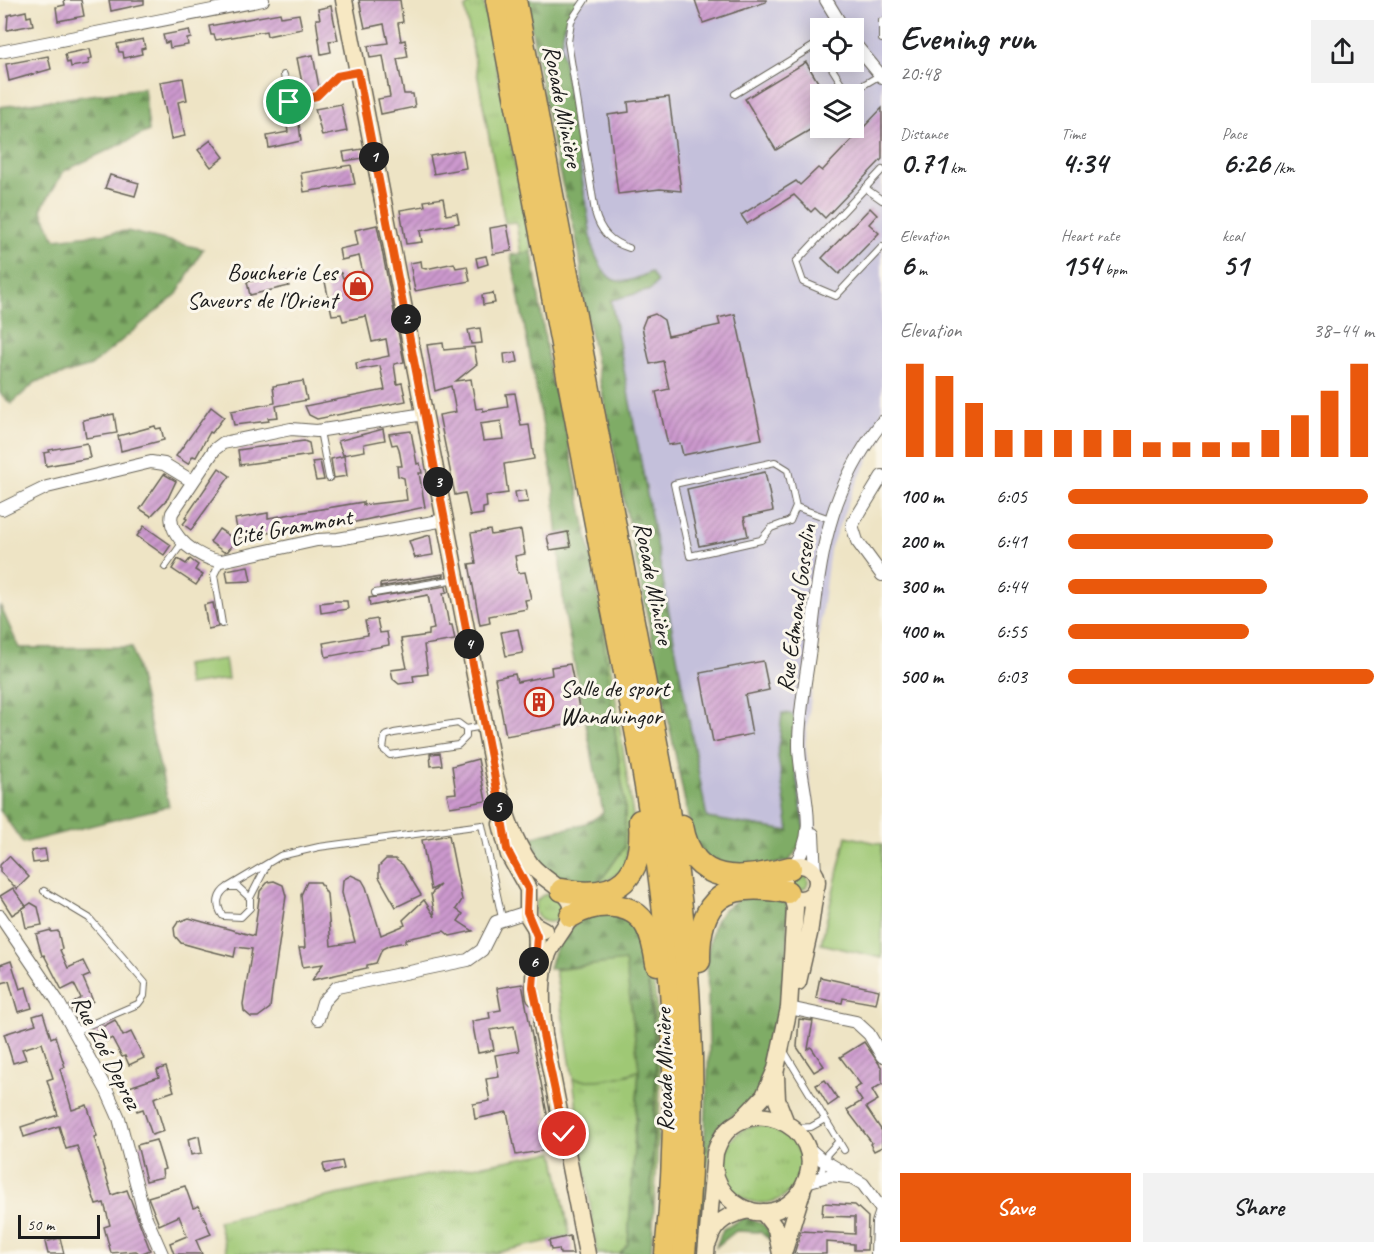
<!DOCTYPE html>
<meta charset="utf-8">
<style>
:root{--surface:#fff;--page:#f2f2f2;--text:#202124;--muted:#757577;--accent:#ea580c}
body{margin:0;font-family:Caveat,sans-serif;background:var(--page);color:var(--text);height:100vh;display:flex;flex-direction:column;font-size:22px;white-space:nowrap}
*{box-sizing:border-box;margin:0}
p{font-size:20px;color:var(--muted)}
.icon{flex:none;width:33px;height:33px;fill:none;stroke:currentColor;stroke-width:2;stroke-linecap:round;stroke-linejoin:round}
.map{position:relative;flex:1;overflow:hidden}
.details{display:flex;flex-direction:column;background:var(--surface);width:510px}
.details>*{flex:none}
.tools{position:absolute;left:810px;top:18px;display:grid;gap:12px}
.tools a{display:grid;place-items:center;width:54px;height:54px;border-radius:0px;background:var(--surface);box-shadow:0 3px 15px #0003;font-size:30px}
.scale{position:absolute;left:18px;bottom:15px;width:82px;box-sizing:border-box;padding-left:6px;border:3px solid #1c1c1c;border-top:0;font-size:16px;line-height:21px;white-space:nowrap;color:#1c1c1c;-webkit-text-stroke:4px #fbf7ec;paint-order:stroke}
.pin{position:absolute;display:grid;place-items:center;width:51px;height:51px;color:#fff;margin:-26px;border:3px solid #fff;border-radius:50%;box-shadow:0 2px 6px #0007}
.km{position:absolute;width:30px;height:30px;margin:-15px;border-radius:50%;background:#222;color:#fff;font-size:16px;line-height:30px;text-align:center}
.round{display:grid;place-items:center;flex:none;width:63px;height:63px;border-radius:0px;background:var(--page)}
.headline{display:flex;align-items:center;justify-content:space-between;height:102px;padding:0 18px}
h1{font-size:33px;font-weight:800;line-height:45px}
.figures{display:grid;grid-template-columns:repeat(3,1fr);gap:9px;height:102px;padding:6px 18px}
.figures div{display:grid;align-content:center}
.figures b{font-size:30px;font-weight:800}
.figures small{font-size:16px;font-weight:400}
.figures p{font-size:16px}
.chart{height:168px;padding:12px 18px}
.chart p{display:flex;justify-content:space-between}
.chart svg{width:100%;height:108px;margin-top:6px;stroke:var(--accent);stroke-width:6}
.button{display:flex;gap:12px;margin-top:auto;padding:12px 18px}
.button a{flex:1;height:69px;border-radius:0px;background:var(--accent);color:#fff;font-size:24px;font-weight:800;line-height:69px;text-align:center}
.button a+a{background:var(--page);color:var(--text)}
ul{padding:0 18px;list-style:none;font-size:20px}
li{display:grid;grid-template-columns:96px 72px 1fr;align-items:center;height:45px}
li i{height:15px;border-radius:8px;background:var(--accent)}
main{display:flex;flex:1;min-height:0}
.map>svg:first-child{display:block}
.industrial{fill:#c4c0db;fill-rule:evenodd}
.grass{fill:url(#grass-tufts);stroke:#5e7248;stroke-width:1.5}
.forest{fill:url(#forest-firs);stroke:#4e6441;stroke-width:1.5}
.pitch{fill:#9fc874;stroke:#5e7248;stroke-width:1.5}
.building{fill:url(#building-hatch);fill-rule:evenodd}
.lines{fill:none;stroke-linecap:round;stroke-linejoin:round}
.lane-casing{stroke:#666257;stroke-width:8}
.street-casing{stroke:#666257;stroke-width:14}
.secondary-casing{stroke:#666257;stroke-width:19}
.highway-casing{stroke:#666257;stroke-width:25}
.lane{stroke:#fff;stroke-width:6}
.street{stroke:#fff;stroke-width:12}
.secondary{stroke:#f7e8c3;stroke-width:16}
.highway{stroke:#ecc669;stroke-width:22}
.route-casing{stroke:#fff;stroke-width:12}
.route{stroke:#ea580c;stroke-width:8}
.labels{text-anchor:middle;stroke-width:6;stroke-linejoin:round;paint-order:stroke}
.street-label{font-size:24px;fill:#1c1c1c;stroke:#fbf7ec}
.poi-label{font-size:24px;fill:#1c1c1c;stroke:#fbf7ec;text-anchor:end}
</style>
<main>
<div class="map">
<svg width="882" height="1254" viewBox="0 0 882 1254">
<defs>
<pattern id="grass-tufts" width="24" height="20" patternUnits="userSpaceOnUse" patternTransform="scale(1.5)"><rect width="24" height="20" fill="#9fc874"/><path d="M3 7l-1-3M5 7V3M7 7l1-3M15 17l-1-3M17 17v-4M19 17l1-3" fill="none" stroke="#88ab64"/></pattern>
<pattern id="forest-firs" width="22" height="20" patternUnits="userSpaceOnUse" patternTransform="scale(1.5)"><rect width="22" height="20" fill="#7fac66"/><path d="M5 1l3.5 6h-7zM16 11l3.5 6h-7z" fill="#678b53"/></pattern>
<pattern id="building-hatch" width="6" height="6" patternUnits="userSpaceOnUse" patternTransform="scale(1.5)"><rect width="6" height="6" fill="#cc99ce"/><path d="M-1 1l2-2M0 6l6-6M5 7l2-2" fill="none" stroke="#a57ca6"/></pattern>
</defs>
<rect width="100%" height="100%" fill="#fbf7ec"/>
<filter id="ink" filterUnits="userSpaceOnUse"><feTurbulence type="fractalNoise" baseFrequency=".0167" numOctaves="2"/><feDisplacementMap in="SourceGraphic" scale="12" xChannelSelector="R" yChannelSelector="G"/><feConvolveMatrix kernelMatrix="1 2 1 2 8 2 1 2 1" color-interpolation-filters="sRGB"/></filter>
<filter id="wash" filterUnits="userSpaceOnUse"><feTurbulence type="fractalNoise" baseFrequency=".008" numOctaves="4" result="noise"/><feDisplacementMap in="SourceGraphic" scale="24" xChannelSelector="R" yChannelSelector="G"/><feGaussianBlur stdDeviation="1.35" result="paint"/><feColorMatrix in="noise" values="0 0 0 0 0 0 0 0 0 0 0 0 0 0 0 0 0 1.4 0 .05"/><feComposite in="paint" operator="in"/></filter>
<g filter="url(#wash)">
<rect width="100%" height="100%" fill="#eee4c5"/>
<!-- industrial -->
<path class="industrial" d="M551,0h331v441l-9,10 -20,39 -23,59 -25,195 12,90 -110,-15 -96,-519 -18,-51 -32,-205zM820,28h34v34h-34zM820,94h34v34h-34z"/>
<!-- grass -->
<g class="grass">
<polygon points="473,0 483,0 532,252 521,254 516,222 505,223 465,8"/>
<polygon points="604,622 633,816 624,870 597,886 624,848 625,809 603,638"/>
<circle cx="800" cy="882" r="8"/>
<circle cx="549" cy="908" r="14"/>
<path d="M630,920l6,5c5,14 12,29 15,43 14,78 8,161 3,240l-3,-13c5,-74 12,-154 -5,-226 -4,-17 -10,-33 -16,-49z"/>
<polygon points="639,1070 628,1244 620,1254 597,1254 573,1079 628,1075"/>
<circle cx="762" cy="1164" r="39"/>
<polygon points="709,1149 699,1254 696,1254 704,1150"/>
<polygon points="554,1152 570,1236 491,1254 227,1254 218,1221 423,1176"/>
</g>
<!-- forest -->
<g class="forest">
<path d="M526,0h52l-13,23 -4,21 32,205c14,35 23,40 58,23l6,10 -6,8 -40,10 96,518 82,13 -11,-75 4,-43 10,1 3,4 -3,31 13,84 -2,10 -14,18 -46,10 -35,-9 -16,-25 -110,-545c1,-48 -16,-88 -26,-134 -11,-52 -20,-105 -30,-158z"/>
<polygon points="144,88 149,131 64,171 41,209 55,239 127,231 203,249 177,294 91,366 36,382 11,404 0,393 0,107"/>
<path d="M532,252l19,127 13,41 40,202 -1,17 22,170 -1,39 -27,38 -42,-6 -31,-36c22,-20 55,-9 79,-32l-39,-202 -11,-130 -42,-225z"/>
<polygon points="0,605 19,648 132,647 169,806 23,843 0,810"/>
<polygon points="749,893 787,903 788,975 766,1084 750,1102 718,1127 709,1149 704,1150 709,1048 707,955 714,923 724,909"/>
<path d="M598,910l32,10 16,49 7,53 3,47 -5,126 3,13 -3,46h-31l8,-10 11,-174 -14,-108 -76,7c6,-28 23,-47 49,-59z"/>
<path d="M744,1218c14,2 27,7 27,23l-11,-9 -24,-1 -20,16 7,-18z"/>
</g>
<!-- pitch -->
<g class="pitch">
<polygon points="225,659 228,679 188,685 185,665"/>
<polygon points="846,836 882,844 882,958 821,944"/>
<path d="M625,961l14,109c-18,9 -45,12 -66,9l-18,-109z"/>
</g>
<g id="blocks">
<!-- building -->
<g class="building">
<polygon points="64,0 81,0 84,16 58,21 56,7 65,5"/>
<polygon points="109,0 144,0 144,4 111,11"/>
<polygon points="359,0 400,0 403,22 398,23 401,41 405,40 408,57 397,59 404,94 413,94 415,107 381,114 378,99 390,97 383,56 370,58 368,46 388,43 384,24 365,28"/>
<polygon points="695,0 766,0 766,2 703,23"/>
<polygon points="331,6 338,40 329,41 331,52 321,54 316,19 320,19 318,9"/>
<polygon points="26,11 27,17 31,16 33,25 7,30 8,15"/>
<polygon points="280,13 281,17 299,14 302,29 267,36 266,31 216,40 214,35 211,35 209,26"/>
<polygon points="189,30 191,38 187,39 188,45 170,48 169,42 165,43 163,35"/>
<polygon points="143,39 145,48 141,49 142,54 124,58 123,52 119,52 117,44"/>
<polygon points="90,49 92,58 88,59 89,64 71,67 70,62 67,63 65,54"/>
<polygon points="313,55 319,87 315,91 304,93 297,58"/>
<polygon points="48,56 51,69 9,81 6,64"/>
<polygon points="806,62 825,94 820,94 820,124 776,150 745,99"/>
<polygon points="183,78 187,100 178,102 185,136 171,139 160,82"/>
<polygon points="669,97 681,191 660,189 618,194 608,115 629,112 628,102"/>
<polygon points="341,104 347,131 322,136 315,109"/>
<polygon points="882,108 882,159 825,218 815,208 811,212 794,195 747,224 741,215 796,181 800,185 818,168 822,171"/>
<polygon points="299,124 301,141 269,148 267,136 288,132 287,126"/>
<polygon points="211,140 224,157 211,167 198,150"/>
<polygon points="362,149 364,158 345,161 343,152"/>
<polygon points="463,150 466,168 434,174 430,156"/>
<polygon points="351,165 355,184 304,192 301,173"/>
<polygon points="110,175 139,183 135,196 105,188"/>
<polygon points="443,198 446,215 457,213 459,223 420,231 422,242 406,244 400,210 425,206 424,201"/>
<polygon points="870,208 877,215 869,224 879,233 839,274 822,258"/>
<polygon points="377,225 404,362 394,364 397,384 402,383 406,401 317,419 309,415 305,406 385,390 380,366 357,370 356,363 389,356 386,339 372,342 366,316 343,321 341,314 332,315 324,277 341,273 343,278 363,273 359,256 341,260 339,249 358,245 355,230"/>
<polygon points="507,225 512,251 493,254 490,228"/>
<polygon points="486,256 488,264 478,267 476,258"/>
<polygon points="421,261 422,268 426,269 454,263 456,268 467,266 470,281 415,291 410,263"/>
<polygon points="286,273 289,286 250,295 247,282"/>
<polygon points="493,293 495,303 483,305 482,295"/>
<polygon points="655,314 664,320 668,336 720,325 718,318 735,314 762,439 683,455 680,443 668,445 656,392 669,389 663,361 650,364 642,327 646,317"/>
<polygon points="480,328 482,343 471,344 468,330"/>
<path d="M443,343l1,7 30,-3 3,17 -21,17 15,-2 5,30 7,-1v3l25,-4 -2,-13 9,-1 6,33 8,-1 5,34 -30,5 4,29 -22,3 1,11 -4,1v6l-13,2 -5,-23 -10,2 -16,-80 17,-3 -5,-26 -16,5 -8,-46zM501,421l3,18 -21,2 -3,-17z"/>
<polygon points="516,352 518,362 505,364 504,354"/>
<polygon points="303,381 307,400 276,406 278,417 268,418 269,421 234,425 231,411 275,403 273,386"/>
<polygon points="211,407 224,417 212,433 210,432 196,457 193,456 188,464 176,456"/>
<polygon points="114,414 117,433 86,438 83,420"/>
<polygon points="155,426 156,429 161,428 164,440 121,451 118,436"/>
<polygon points="383,429 385,440 364,444 365,451 343,455 338,441"/>
<polygon points="411,431 417,464 420,463 422,473 419,473 425,507 346,524 345,519 239,538 235,519 268,513 268,518 363,502 363,505 407,500 404,478 398,476 397,466 402,466 399,449 397,444 392,445 389,434"/>
<polygon points="304,441 309,443 311,455 240,465 238,450"/>
<polygon points="87,443 90,458 46,466 44,453 50,452 49,450"/>
<polygon points="344,456 347,476 334,478 331,459"/>
<polygon points="320,461 324,480 316,481 312,462"/>
<polygon points="219,468 230,476 191,530 183,524 187,519 185,518"/>
<polygon points="765,472 773,511 744,517 748,536 699,546 687,489"/>
<polygon points="164,474 176,481 168,498 151,516 140,509"/>
<polygon points="526,490 528,502 517,503 515,492"/>
<polygon points="144,526 171,545 164,555 137,536"/>
<polygon points="219,529 236,540 228,551 224,552 210,542"/>
<polygon points="490,530 491,535 521,530 525,554 515,556 518,573 525,572 531,599 525,600 527,609 489,616 490,623 480,625 469,564 476,563 471,533"/>
<polygon points="568,532 571,547 550,550 547,536"/>
<polygon points="430,535 433,555 415,558 409,541"/>
<polygon points="178,559 186,564 190,559 198,565 195,570 203,575 196,585 172,569"/>
<polygon points="248,566 251,581 228,582 226,570"/>
<polygon points="444,574 444,576 380,587 380,584"/>
<polygon points="446,586 447,592 443,593 449,625 452,625 455,640 424,645 428,674 413,676 414,682 399,684 393,679 391,670 407,668 401,639 429,635 429,630 434,629 428,595 370,606 369,598"/>
<polygon points="335,601 347,601 348,609 321,613 320,603"/>
<polygon points="213,603 218,627 208,629 204,605"/>
<polygon points="377,619 380,633 387,632 389,645 326,657 323,643 368,635 365,621"/>
<polygon points="518,629 523,653 506,656 501,632"/>
<polygon points="763,661 769,690 745,695 752,734 713,742 700,673"/>
<polygon points="570,664 582,722 506,736 495,678 515,674 517,682 552,675 551,667"/>
<polygon points="440,753 442,765 431,766 430,754"/>
<polygon points="478,759 486,801 450,807 447,794 456,793 452,766"/>
<polygon points="449,835 462,900 456,909 463,914 458,921 473,931 450,936 444,931 406,939 406,942 390,945 382,949 376,963 367,965 367,968 312,980 323,964 303,967 299,948 305,948 301,895 307,882 320,882 327,894 331,946 355,942 342,893 343,880 351,875 362,880 366,887 381,935 405,925 403,920 424,900 435,917 431,894 440,885 431,890 422,840"/>
<polygon points="45,849 47,861 33,863 31,851"/>
<polygon points="9,856 29,877 17,889 0,872 0,865"/>
<polygon points="386,859 395,859 403,865 421,895 396,907 379,877 379,866"/>
<polygon points="274,881 283,885 286,896 272,992 270,1008 258,1017 251,1017 244,1011 243,1004 252,949 236,947 234,957 206,950 181,943 175,936 174,928 178,922 189,918 254,936 260,891 268,882"/>
<polygon points="13,888 26,906 12,915 0,896"/>
<polygon points="31,903 38,907 42,925 26,928 22,909"/>
<polygon points="51,930 51,932 58,931 62,949 60,950 68,968 83,961 90,975 83,978 93,1001 76,1013 69,1006 81,998 74,984 62,990 44,955 42,956 36,934"/>
<polygon points="11,961 20,989 26,987 32,1008 18,1012 9,981 2,983 0,976 0,965"/>
<polygon points="820,977 879,990 876,1004 843,998 842,1003 816,998"/>
<polygon points="522,984 548,1119 545,1120 553,1149 516,1155 507,1112 475,1119 473,1104 490,1101 486,1079 499,1077 495,1055 519,1051 514,1026 490,1030 494,1050 478,1053 472,1021 490,1018 489,1012 501,1010 497,988"/>
<polygon points="43,1013 51,1038 55,1036 65,1067 60,1069 72,1110 87,1105 97,1136 94,1137 112,1195 127,1190 150,1250 140,1254 136,1251 111,1253 104,1227 110,1225 104,1203 96,1205 77,1146 66,1149 59,1126 24,1137 21,1127 58,1115 47,1080 53,1078 42,1043 22,1049 26,1059 13,1063 4,1034 36,1024 33,1016"/>
<polygon points="799,1019 813,1021 808,1049 811,1047 824,1066 814,1072 797,1047"/>
<polygon points="115,1020 123,1036 131,1032 144,1058 129,1065 125,1056 122,1057 112,1038 98,1046 91,1033"/>
<polygon points="864,1042 882,1068 882,1084 872,1090 878,1100 866,1107 882,1131 882,1147 874,1151 870,1144 872,1143 847,1110 862,1101 854,1089 861,1085 840,1057"/>
<polygon points="166,1067 174,1091 154,1098 164,1131 152,1135 143,1109 137,1111 129,1087 159,1077 157,1070"/>
<polygon points="825,1080 838,1099 828,1106 816,1085"/>
<polygon points="199,1136 202,1153 191,1155 188,1139"/>
<polygon points="156,1140 165,1169 162,1170 163,1177 146,1181 137,1145"/>
<polygon points="342,1161 344,1169 325,1173 323,1164"/>
<polygon points="185,1186 193,1208 199,1206 211,1234 196,1240 202,1254 174,1254 170,1243 187,1236 179,1216 159,1225 148,1197"/>
<polygon points="823,1203 855,1205 868,1217 867,1250 854,1250 854,1244 826,1242 826,1254 794,1254 801,1231 855,1234 855,1217 822,1216"/>
<polygon points="570,1236 573,1254 560,1254 559,1249 551,1250 549,1241"/>
<polygon points="60,1238 64,1254 48,1254 45,1242"/>
</g>
</g>
</g>
<g filter="url(#ink)">
<use href="#blocks" fill-opacity="0" stroke="#666257" stroke-width="1.5"/>
<g class="lines">
<!-- lane casing -->
<g class="lane-casing">
<g id="lane">
<path d="M585,0l-14,21 -3,21 27,170c5,19 15,30 34,36"/>
<polyline points="882,21 882,39"/>
<polyline points="828,62 848,94 882,74"/>
<polyline points="284,75 289,102 317,96 337,76 358,72"/>
<polyline points="735,94 817,44 820,50"/>
<polyline points="882,170 796,262 803,282 836,296 882,247"/>
<polyline points="865,188 882,200"/>
<polyline points="320,431 329,478"/>
<polyline points="796,507 790,521 771,528 761,540 690,556 674,484 775,462 788,470 796,507 830,519"/>
<polyline points="221,561 214,575 222,624"/>
<polyline points="165,567 183,542"/>
<polyline points="375,593 456,579"/>
<polyline points="466,729 466,737 458,745 390,755 383,749 385,736 394,733 458,723 466,729 484,726"/>
<path d="M228,887h10l12,11v10l-9,9 -18,-1c-8,-11 -6,-22 5,-29l52,-31 39,-9 163,-22 20,93"/>
<polyline points="44,891 89,918 145,983 144,996 138,1004 75,1031"/>
<polyline points="250,898 267,865"/>
<polyline points="784,1051 844,1150"/>
<polyline points="798,1128 811,1127 825,1119"/>
<polyline points="820,1177 827,1154 839,1141"/>
</g>
</g>
<!-- street casing -->
<g class="street-casing">
<g id="street">
<polyline points="826,0 843,28"/>
<polyline points="854,43 882,77"/>
<polyline points="0,52 263,0"/>
<path d="M424,414l-107,17 -26,-2 -68,14 -8,6 -43,64c-6,23 28,47 49,48l96,-21 21,-1 107,-19"/>
<polyline points="882,476 852,525 857,541 882,575"/>
<polyline points="2,509 47,487 151,462 164,464 192,481"/>
<polyline points="813,834 815,874"/>
<path d="M793,866c30,-37 5,-81 6,-123 0,-31 7,-64 11,-95 10,-89 15,-152 72,-226"/>
<polyline points="0,916 57,1000 107,1091 119,1118 144,1213 162,1254"/>
<polyline points="789,1008 856,1022 869,1034 882,1056"/>
<polyline points="318,1019 323,1002 337,987 468,960 482,950 496,922 527,912"/>
<polyline points="806,1146 821,1159 863,1184 882,1210"/>
<polyline points="806,1182 831,1175 848,1177"/>
<polyline points="877,1254 878,1223 882,1211"/>
</g>
</g>
<!-- secondary casing -->
<g class="secondary-casing">
<g id="secondary">
<path d="M344,0l150,773c9,32 17,65 37,92 12,15 39,26 41,41 2,14 -18,32 -24,48 -9,26 -6,54 -4,81"/>
<polyline points="501,824 509,855 528,889 528,916 533,924 544,930"/>
<circle cx="800" cy="882" r="17"/>
<polyline points="798,982 809,934 815,891"/>
<path d="M535,997c-5,-24 6,-47 0,-71"/>
<polyline points="542,1025 587,1254"/>
<polyline points="776,1076 777,1100 786,1123"/>
<polyline points="741,1120 764,1096 776,1069 789,1008 795,908 792,896"/>
<polyline points="763,1212 776,1229 781,1254"/>
<path d="M709,1241c5,-20 21,-27 40,-31"/>
<path d="M706,1254l9,-101c21,-69 119,-29 89,32 -6,13 -17,22 -31,26 -29,7 -55,-15 -59,-43"/>
<polyline points="783,1254 802,1192"/>
</g>
</g>
<!-- highway casing -->
<g class="highway-casing">
<g id="highway">
<path d="M497,0c34,182 69,364 103,545 23,119 49,238 63,359 14,116 15,234 3,350"/>
<path d="M515,0l147,774c28,159 38,319 22,480"/>
<path d="M682,826c11,61 59,55 108,42"/>
<path d="M562,890c57,11 82,-12 78,-69"/>
<path d="M571,916c23,-14 61,-17 76,11 6,11 8,24 10,37"/>
<path d="M699,961c-1,-64 27,-81 88,-69"/>
</g>
</g>
<!-- lane -->
<use href="#lane" class="lane"/>
<!-- street -->
<use href="#street" class="street"/>
<!-- secondary -->
<use href="#secondary" class="secondary"/>
<!-- highway -->
<use href="#highway" class="highway"/>
</g>
</g>
<g class="lines" filter="url(#ink)">
<!-- route casing -->
<g class="route-casing">
<polyline id="route" points="289,102 317,96 337,76 358,72 494,773 507,849 528,889 527,912 537,936 533,987 564,1134"/>
</g>
<!-- route -->
<use href="#route" class="route"/>
</g>
<!-- icons -->
<defs>
<g id="shop-ring" transform="scale(1.5)"><circle r="9.5" fill="#fbf7ec" stroke="#c8321e" stroke-width="1.5"/><path d="M-5-2.5h2.3a2.7 3.5 0 0 1 5.4 0H5L5.5 6h-11ZM-1.5-2.5h3a1.5 2.3 0 0 0-3 0Z" fill="#c8321e"/></g>
<g id="building-ring" transform="scale(1.5)"><circle r="9.5" fill="#fbf7ec" stroke="#c8321e" stroke-width="1.5"/><path d="M-4-6H4V6H1V3H-1V6H-4ZM-2.5-4.3h1.7v1.8h-1.7ZM.8-4.3h1.7v1.8H.8ZM-2.5-1h1.7V.8h-1.7ZM.8-1h1.7V.8H.8Z" fill="#c8321e"/></g>
</defs>
<g fill-rule="evenodd">
<use href="#shop-ring" x="358" y="286"/>
<use href="#building-ring" x="539" y="702"/>
</g>
<g class="labels">
<!-- street labels -->
<g class="street-label">
<text transform="translate(563 106) rotate(79)" y="8">Rocade Minière</text>
<text transform="translate(291 527) rotate(-10)" y="8">Cité Grammont</text>
<text transform="translate(654 583) rotate(79)" y="8">Rocade Minière</text>
<text transform="translate(796 608) rotate(-82)" y="8">Rue Edmond Gosselin</text>
<text transform="translate(107 1052) rotate(63)" y="8">Rue Zoé Deprez</text>
<text transform="translate(664 1070) rotate(-91)" y="8">Rocade Minière</text>
</g>
<!-- poi labels -->
<g class="poi-label">
<text x="337" y="280">Boucherie Les<tspan x="337" dy="28">Saveurs de l'Orient</tspan></text>
<text x="560" y="696" text-anchor="start">Salle de sport<tspan x="560" dy="28">Wandwingor</tspan></text>
</g>
</g>
</svg>
<div class="tools">
<a><svg class="icon" aria-label="locate" viewBox="0 0 24 24"><circle cx="12" cy="12" r="6"/><path d="M12 2v4M12 18v4M2 12h4M18 12h4"/></svg></a>
<a><svg class="icon" aria-label="layers" viewBox="0 0 24 24"><path d="M12 4l9 5-9 5-9-5zM3 14l9 5 9-5"/></svg></a>
</div>
<div class="scale">50 m</div>
<div class="pin" style="left:289px;top:102px;background:#1e9e55"><svg class="icon" aria-label="arrive" viewBox="0 0 24 24"><path d="M6 21V4h12l-3 4 3 4H6"/></svg></div>
<div class="pin" style="left:564px;top:1134px;background:#d93025"><svg class="icon" aria-label="check" viewBox="0 0 24 24"><path d="M5 12l5 5 9-10"/></svg></div>
<b class="km" style="left:374px;top:157px">1</b>
<b class="km" style="left:406px;top:319px">2</b>
<b class="km" style="left:438px;top:482px">3</b>
<b class="km" style="left:469px;top:644px">4</b>
<b class="km" style="left:498px;top:807px">5</b>
<b class="km" style="left:534px;top:962px">6</b>
</div>
<section class="details">
<div class="headline"><div><h1>Evening run</h1><p>20:48</p></div><a class="round"><svg class="icon" aria-label="share" viewBox="0 0 24 24"><path d="M12 15V3M7 8l5-5 5 5M5 13v7h14v-7"/></svg></a></div>
<div class="figures">
<div><p>Distance</p><b>0.71<small> km</small></b></div>
<div><p>Time</p><b>4:34</b></div>
<div><p>Pace</p><b>6:26<small> /km</small></b></div>
</div>
<div class="figures">
<div><p>Elevation</p><b>6<small> m</small></b></div>
<div><p>Heart rate</p><b>154<small> bpm</small></b></div>
<div><p>kcal</p><b>51</b></div>
</div>
<div class="chart"><p><span>Elevation</span>38–44 m</p>
<svg viewBox="0 0 160 44" preserveAspectRatio="none"><path d="M5 44V6M15 44V11M25 44V22M35 44V33M45 44V33M55 44V33M65 44V33M75 44V33M85 44V38M95 44V38M105 44V38M115 44V38M125 44V33M135 44V27M145 44V17M155 44V6"/></svg>
</div>
<ul>
<li><b>100 m</b>6:05<i style="width:98%"></i></li>
<li><b>200 m</b>6:41<i style="width:67%"></i></li>
<li><b>300 m</b>6:44<i style="width:65%"></i></li>
<li><b>400 m</b>6:55<i style="width:59%"></i></li>
<li><b>500 m</b>6:03<i style="width:100%"></i></li>
</ul>
<div class="button"><a>Save</a><a>Share</a></div>
</section>
</main>
